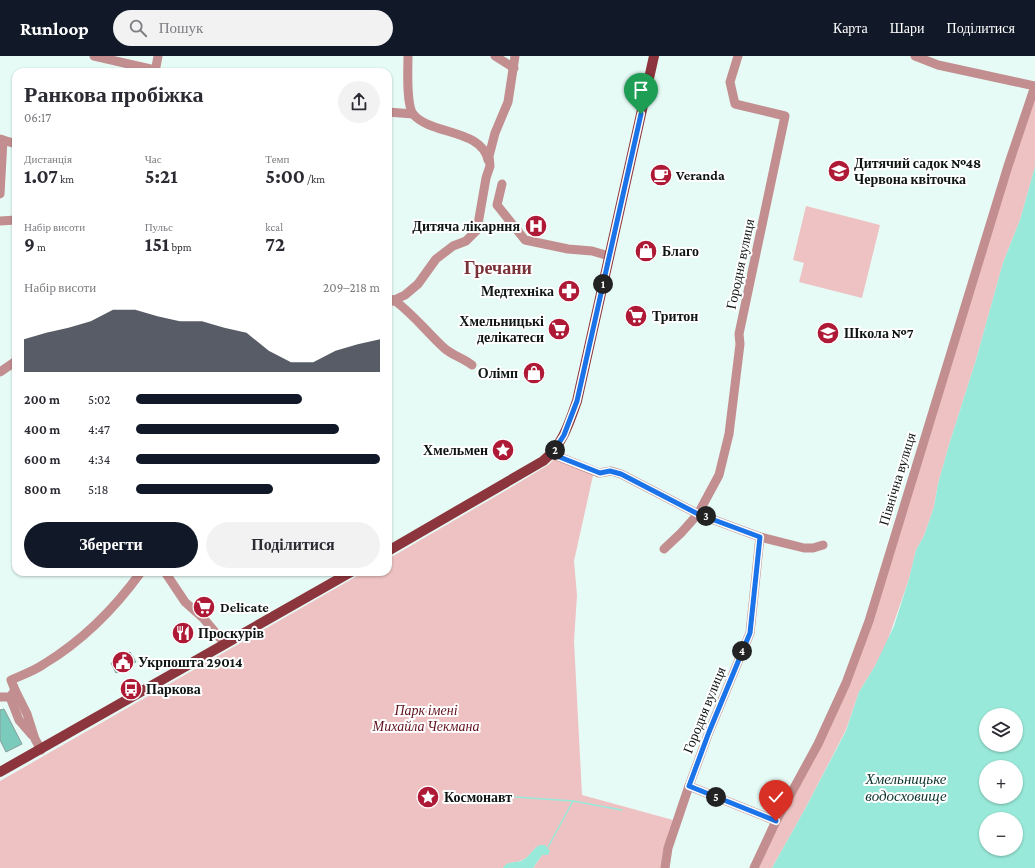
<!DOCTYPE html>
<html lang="uk">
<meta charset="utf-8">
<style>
:root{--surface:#fff;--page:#f2f2f3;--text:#2b2b33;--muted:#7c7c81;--accent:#111827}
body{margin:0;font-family:"Crimson Pro",serif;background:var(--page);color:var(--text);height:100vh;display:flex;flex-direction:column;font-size:15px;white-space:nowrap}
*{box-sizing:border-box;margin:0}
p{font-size:13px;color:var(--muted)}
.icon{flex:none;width:22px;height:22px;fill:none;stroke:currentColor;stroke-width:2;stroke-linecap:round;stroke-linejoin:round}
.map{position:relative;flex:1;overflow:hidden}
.details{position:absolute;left:12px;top:12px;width:380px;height:508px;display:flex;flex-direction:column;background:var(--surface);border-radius:12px;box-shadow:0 1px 3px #0004}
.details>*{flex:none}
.fabs{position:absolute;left:979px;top:652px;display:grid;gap:8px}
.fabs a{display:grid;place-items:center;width:44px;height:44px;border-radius:50%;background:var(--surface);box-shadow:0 1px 3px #0004;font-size:20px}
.pin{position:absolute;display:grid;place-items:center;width:34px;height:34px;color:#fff;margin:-41px -17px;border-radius:50% 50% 50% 0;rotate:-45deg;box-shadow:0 0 4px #0007}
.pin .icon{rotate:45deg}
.km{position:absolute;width:20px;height:20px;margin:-10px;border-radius:50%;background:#222;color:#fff;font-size:11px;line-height:20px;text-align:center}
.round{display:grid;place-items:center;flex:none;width:42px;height:42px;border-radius:21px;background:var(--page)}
.overview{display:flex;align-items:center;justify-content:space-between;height:68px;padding:0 12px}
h1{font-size:22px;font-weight:700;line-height:30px}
.figures{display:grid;grid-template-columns:repeat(3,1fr);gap:6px;height:68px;padding:4px 12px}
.figures div{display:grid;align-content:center}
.figures b{font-size:20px;font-weight:700}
.figures small{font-size:11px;font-weight:400}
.figures p{font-size:11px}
.chart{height:112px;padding:8px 12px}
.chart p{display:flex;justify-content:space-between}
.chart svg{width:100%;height:72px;margin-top:4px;fill:var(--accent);opacity:.7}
.primary-button{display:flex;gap:8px;margin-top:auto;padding:8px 12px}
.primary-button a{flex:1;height:46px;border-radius:24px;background:var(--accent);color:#fff;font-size:16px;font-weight:700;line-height:46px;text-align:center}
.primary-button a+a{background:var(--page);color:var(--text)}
ul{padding:0 12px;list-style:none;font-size:13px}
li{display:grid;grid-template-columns:64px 48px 1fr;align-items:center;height:30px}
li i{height:10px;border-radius:5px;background:var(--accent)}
header{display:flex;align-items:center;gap:24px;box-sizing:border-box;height:56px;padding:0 20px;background:var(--accent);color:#fff}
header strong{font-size:19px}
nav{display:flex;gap:22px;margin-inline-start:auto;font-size:14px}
.search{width:280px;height:36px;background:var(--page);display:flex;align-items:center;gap:10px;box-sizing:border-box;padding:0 14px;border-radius:22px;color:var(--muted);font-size:15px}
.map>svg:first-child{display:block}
.green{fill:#eec2c2}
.water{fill:#98e9d9;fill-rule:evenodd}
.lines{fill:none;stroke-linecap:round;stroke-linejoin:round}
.stream{stroke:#98e9d9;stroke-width:1.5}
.building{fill:#7bcbbc;stroke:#8a9d99}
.minor{stroke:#c28e8f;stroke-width:9}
.major{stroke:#8d353c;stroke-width:10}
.route-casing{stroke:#fff;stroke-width:8}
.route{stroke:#1a73e8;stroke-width:5}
.labels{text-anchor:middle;stroke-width:4;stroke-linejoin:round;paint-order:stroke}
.poi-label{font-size:14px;font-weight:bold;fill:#0e1513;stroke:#fff;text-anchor:start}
.street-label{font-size:14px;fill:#0e1513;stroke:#fff}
.park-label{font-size:14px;font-style:italic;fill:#63131f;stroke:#fff}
.water-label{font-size:15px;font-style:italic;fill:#0a322b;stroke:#fff}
.district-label{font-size:18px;font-weight:bold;fill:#793237;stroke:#fff}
</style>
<header>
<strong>Runloop</strong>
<div class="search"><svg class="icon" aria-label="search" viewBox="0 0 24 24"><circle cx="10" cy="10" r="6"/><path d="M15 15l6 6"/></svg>Пошук</div>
<nav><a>Карта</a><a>Шари</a><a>Поділитися</a></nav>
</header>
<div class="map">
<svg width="1035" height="812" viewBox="0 0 1035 812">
<rect width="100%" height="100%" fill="#e6fbf6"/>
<!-- green -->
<g class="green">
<polygon points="1035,39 1035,111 1020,164 1003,207 976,304 949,389 938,428 934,451 924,480 916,494 909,523 886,589 875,610 859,636 846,674 805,753 772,812 757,812 848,629 1011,111"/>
<polygon points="806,150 880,169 862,242 799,226 804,207 793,204"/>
<path d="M557,400l37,15 -20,90 3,34 -3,46 8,154 91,25 -9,27 -1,21h-130l9,-13 -6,-8c-5,7 -10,13 -19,15 -6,1 -10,0 -14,6h-503v-87l364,-209h24v-13l127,-74 33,-20z"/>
</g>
<!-- water -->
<g class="water">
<path d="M1035,111v701h-263l33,-59 41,-78 13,-39 16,-26 19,-40 15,-47 7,-29 8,-14 10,-29 4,-23 11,-39 27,-85 27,-97 17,-43zM986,659h30v30h-30zM986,711h30v30h-30zM986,763h30v30h-30z"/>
<path d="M540,789h5l5,6 -2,4h-6l-9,13h-30c5,-8 12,-4 20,-8 7,-4 10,-12 17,-15z"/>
</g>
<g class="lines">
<!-- stream -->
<g class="stream">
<polyline points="515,741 573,745"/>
<polyline points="548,791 573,745 622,754"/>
</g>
</g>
<!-- building -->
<g class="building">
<polygon points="130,596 136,606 116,617 111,607"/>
<polygon points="4,653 22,688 6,696 0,684 0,654"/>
</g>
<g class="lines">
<!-- minor -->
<g class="minor">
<polyline points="94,0 155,14"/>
<path d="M408,0c0,12 -2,48 5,58 17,21 69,15 75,46"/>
<polyline points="495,0 514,12"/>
<polyline points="915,0 938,9 1035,30"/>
<polyline points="155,16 158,0"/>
<polyline points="388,56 413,58"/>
<polyline points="0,83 16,88"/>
<polyline points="502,128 497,149 525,184 568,193 592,195 609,200"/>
<polyline points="0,138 3,84"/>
<polyline points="0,165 16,164"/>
<path d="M390,243l4,1c19,14 32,31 49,47 8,8 20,11 29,18"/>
<polyline points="388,247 405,239 418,228 436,203 453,190 466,185 477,174 486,122 490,110 489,100 495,77 508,46 515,0"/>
<polyline points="0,316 16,305"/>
<polyline points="552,398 599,417 611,415 621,418 698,458 760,481 804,492 813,492 823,489"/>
<polyline points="664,493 681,477 698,458 719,419 729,378 740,288 739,278 785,60 735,48 730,26 738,0"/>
<polyline points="165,516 185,546 204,563 225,588"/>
<polyline points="15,634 27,658 35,683 41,694"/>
<path d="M0,641h10l5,-7 -4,-10c11,-5 23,-9 33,-16 38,-23 71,-56 97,-92"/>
<polyline points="10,641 19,664 32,679"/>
<polyline points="689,730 776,765"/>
<polyline points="665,812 668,792 689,730 709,676 750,577 760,481"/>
<polyline points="754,812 776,765 818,688 846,627 869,565 1008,110 1035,30"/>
</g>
<!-- major -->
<g class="major">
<path d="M388,495l155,-90c19,-15 26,-37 34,-60l77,-345"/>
<polyline points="0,716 351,516"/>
</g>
</g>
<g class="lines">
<!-- route casing -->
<g class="route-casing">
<polyline id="route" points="641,58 577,345 564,379 552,398 600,417 610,415 621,418 698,458 760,481 750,577 709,676 689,730 776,765"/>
</g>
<!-- route -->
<use href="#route" class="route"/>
</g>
<!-- icons -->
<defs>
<g id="school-disc" transform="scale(1.15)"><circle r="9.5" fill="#ae1a36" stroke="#fff"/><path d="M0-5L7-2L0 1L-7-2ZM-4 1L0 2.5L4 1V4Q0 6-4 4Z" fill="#fff"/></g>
<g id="cafe-disc" transform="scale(1.15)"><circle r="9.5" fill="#ae1a36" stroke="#fff"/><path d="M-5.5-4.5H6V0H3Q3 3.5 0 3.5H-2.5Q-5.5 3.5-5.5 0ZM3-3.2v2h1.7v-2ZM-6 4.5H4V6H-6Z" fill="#fff"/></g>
<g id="hospital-disc" transform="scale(1.15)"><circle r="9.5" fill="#ae1a36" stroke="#fff"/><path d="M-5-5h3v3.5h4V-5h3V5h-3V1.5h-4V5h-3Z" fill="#fff"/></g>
<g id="shop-disc" transform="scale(1.15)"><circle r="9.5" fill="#ae1a36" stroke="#fff"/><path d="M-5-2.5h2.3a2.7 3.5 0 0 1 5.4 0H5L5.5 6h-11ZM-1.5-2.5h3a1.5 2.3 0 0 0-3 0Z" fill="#fff"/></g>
<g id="pharmacy-disc" transform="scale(1.15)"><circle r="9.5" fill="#ae1a36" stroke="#fff"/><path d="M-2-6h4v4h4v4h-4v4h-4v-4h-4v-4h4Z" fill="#fff"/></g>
<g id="supermarket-disc" transform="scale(1.15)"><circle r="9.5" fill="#ae1a36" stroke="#fff"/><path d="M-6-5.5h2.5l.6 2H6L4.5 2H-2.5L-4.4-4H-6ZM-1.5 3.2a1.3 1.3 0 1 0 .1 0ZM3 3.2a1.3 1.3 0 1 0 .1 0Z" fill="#fff"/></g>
<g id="sight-disc" transform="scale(1.15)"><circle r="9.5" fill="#ae1a36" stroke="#fff"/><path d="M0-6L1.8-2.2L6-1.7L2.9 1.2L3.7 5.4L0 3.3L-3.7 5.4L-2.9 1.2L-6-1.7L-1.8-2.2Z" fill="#fff"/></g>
<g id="restaurant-disc" transform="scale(1.15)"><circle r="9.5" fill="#ae1a36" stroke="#fff"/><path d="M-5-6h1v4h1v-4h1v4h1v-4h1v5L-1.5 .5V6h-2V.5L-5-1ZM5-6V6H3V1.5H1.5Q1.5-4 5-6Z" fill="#fff"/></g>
<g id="civic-disc" transform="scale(1.15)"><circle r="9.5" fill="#ae1a36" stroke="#fff"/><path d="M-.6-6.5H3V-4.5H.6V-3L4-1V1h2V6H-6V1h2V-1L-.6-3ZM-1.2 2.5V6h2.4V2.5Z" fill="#fff"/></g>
<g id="bus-disc" transform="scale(1.15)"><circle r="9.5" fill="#ae1a36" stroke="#fff"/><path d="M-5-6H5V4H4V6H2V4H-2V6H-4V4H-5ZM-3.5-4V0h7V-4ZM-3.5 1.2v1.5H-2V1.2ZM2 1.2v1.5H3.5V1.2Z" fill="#fff"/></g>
</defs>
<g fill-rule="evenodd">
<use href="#school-disc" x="839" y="115"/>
<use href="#cafe-disc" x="661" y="119"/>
<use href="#hospital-disc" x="536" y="170"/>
<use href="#shop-disc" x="646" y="195"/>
<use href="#pharmacy-disc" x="569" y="235"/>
<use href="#supermarket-disc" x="636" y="260"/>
<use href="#supermarket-disc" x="559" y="273"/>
<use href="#school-disc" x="828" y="277"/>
<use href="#shop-disc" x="534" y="317"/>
<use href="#sight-disc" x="503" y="394"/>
<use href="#supermarket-disc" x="204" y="551"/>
<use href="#restaurant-disc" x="183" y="577"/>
<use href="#civic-disc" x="123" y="606"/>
<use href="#bus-disc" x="131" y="633"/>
<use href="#sight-disc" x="428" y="741"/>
</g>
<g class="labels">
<!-- poi labels -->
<g class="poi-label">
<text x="854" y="112">Дитячий садок №48<tspan x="854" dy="16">Червона квіточка</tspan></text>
<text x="676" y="124">Veranda</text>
<text x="520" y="175" text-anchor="end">Дитяча лікарння</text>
<text x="662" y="200">Благо</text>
<text x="554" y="240" text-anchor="end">Медтехнiка</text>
<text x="652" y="265">Тритон</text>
<text x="544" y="270" text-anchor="end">Хмельницькі<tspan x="544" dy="16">делікатеси</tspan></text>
<text x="844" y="282">Школа №7</text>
<text x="518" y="322" text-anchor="end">Олімп</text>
<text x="488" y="399" text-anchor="end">Хмельмен</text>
<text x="220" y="556">Delicate</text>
<text x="198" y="582">Проскурів</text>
<text x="138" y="611">Укрпошта 29014</text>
<text x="146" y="638">Паркова</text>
<text x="444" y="746">Космонавт</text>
</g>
<!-- street labels -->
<g class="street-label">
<text transform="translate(740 208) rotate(-78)" y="5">Городня вулиця</text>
<text transform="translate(897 423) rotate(-73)" y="5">Північна вулиця</text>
<text transform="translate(704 654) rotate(-68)" y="5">Городня вулиця</text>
</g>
<!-- park labels -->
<g class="park-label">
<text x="426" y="659">Парк імені<tspan x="426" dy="16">Михайла Чекмана</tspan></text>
</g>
<!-- water labels -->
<g class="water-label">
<text x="906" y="728">Хмельницьке<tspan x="906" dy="17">водосховище</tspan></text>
</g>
<!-- district labels -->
<g class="district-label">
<text x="498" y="218">Гречани</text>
</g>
</g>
</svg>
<div class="fabs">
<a><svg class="icon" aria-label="layers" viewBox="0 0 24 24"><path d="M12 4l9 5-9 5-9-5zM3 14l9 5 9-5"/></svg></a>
<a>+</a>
<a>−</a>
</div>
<div class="pin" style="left:641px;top:58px;background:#1e9e55"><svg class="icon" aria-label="arrive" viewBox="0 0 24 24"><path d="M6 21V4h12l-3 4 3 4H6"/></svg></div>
<div class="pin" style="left:776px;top:765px;background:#d93025"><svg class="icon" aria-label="check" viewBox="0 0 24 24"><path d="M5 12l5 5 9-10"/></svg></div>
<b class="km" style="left:603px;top:228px">1</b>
<b class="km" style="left:555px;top:394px">2</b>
<b class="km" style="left:706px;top:460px">3</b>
<b class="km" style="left:742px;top:595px">4</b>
<b class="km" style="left:716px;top:741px">5</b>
<section class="details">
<div class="overview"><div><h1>Ранкова пробіжка</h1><p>06:17</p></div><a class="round"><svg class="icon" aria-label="share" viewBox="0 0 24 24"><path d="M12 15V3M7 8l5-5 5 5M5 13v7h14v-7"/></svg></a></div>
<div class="figures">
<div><p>Дистанція</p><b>1.07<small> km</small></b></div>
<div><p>Час</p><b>5:21</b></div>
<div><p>Темп</p><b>5:00<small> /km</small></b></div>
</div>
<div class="figures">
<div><p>Набір висоти</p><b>9<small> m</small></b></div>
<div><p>Пульс</p><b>151<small> bpm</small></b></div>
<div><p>kcal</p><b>72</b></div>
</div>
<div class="chart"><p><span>Набір висоти</span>209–218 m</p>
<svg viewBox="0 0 160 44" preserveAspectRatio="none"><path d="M0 44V24L10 20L20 17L30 13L40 6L50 6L60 10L70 13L80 13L90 17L100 20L110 31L120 38L130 38L140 31L150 27L160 24V44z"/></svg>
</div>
<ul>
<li><b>200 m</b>5:02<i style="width:68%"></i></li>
<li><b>400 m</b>4:47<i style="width:83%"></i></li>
<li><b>600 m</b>4:34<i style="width:100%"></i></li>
<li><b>800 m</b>5:18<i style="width:56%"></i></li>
</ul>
<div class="primary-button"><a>Зберегти</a><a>Поділитися</a></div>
</section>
</div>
